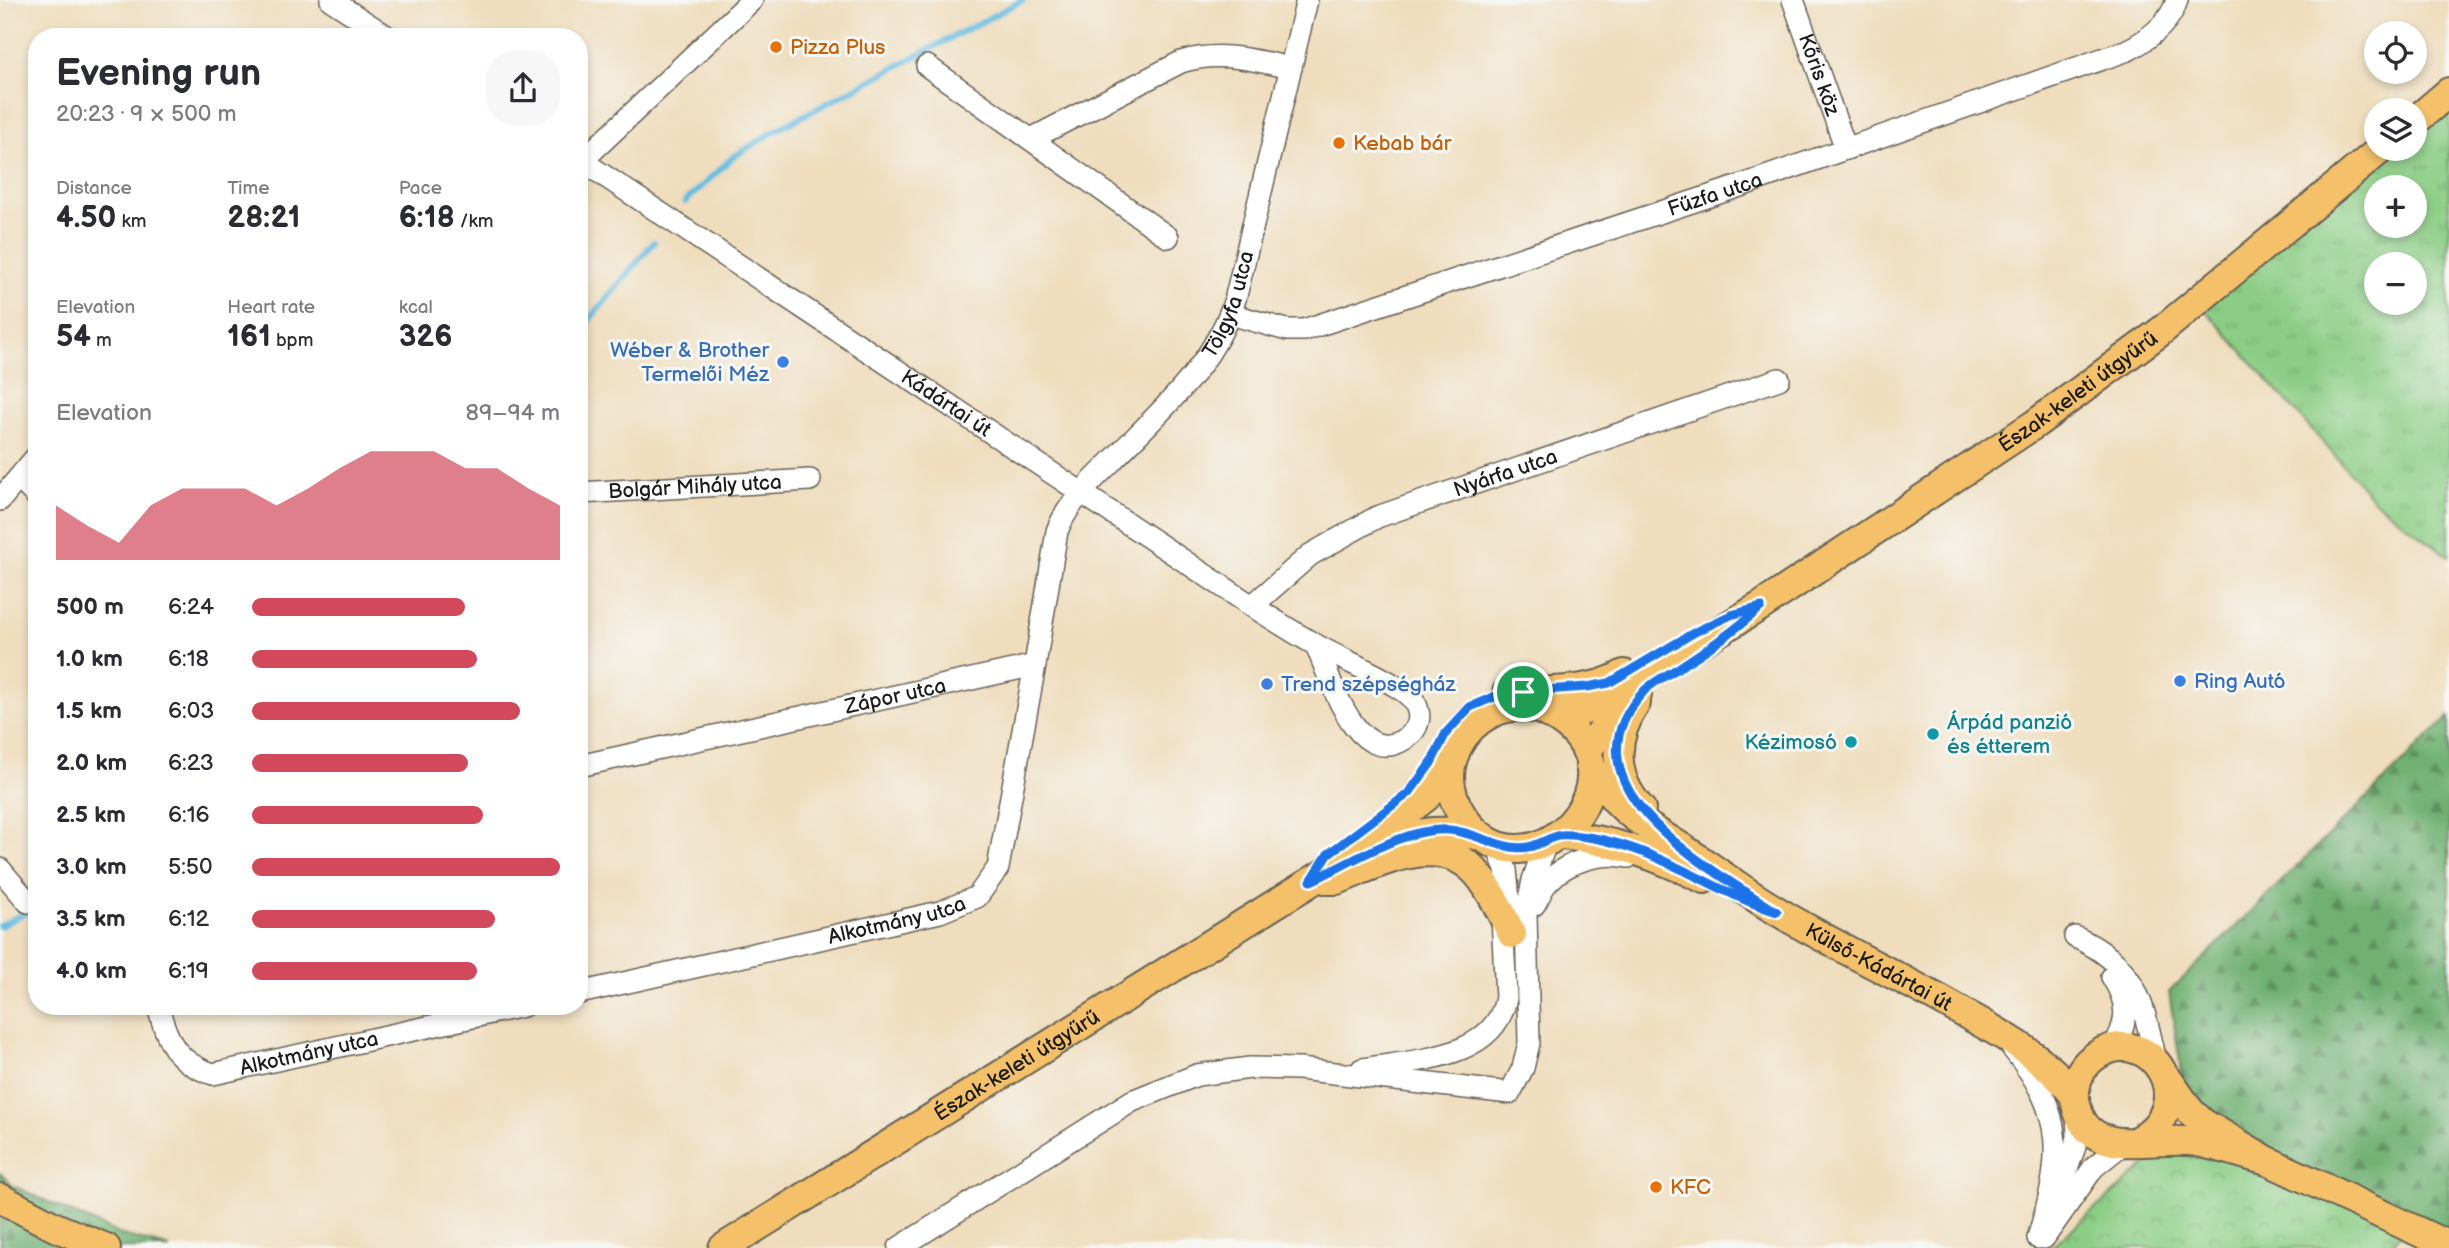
<!DOCTYPE html>
<meta charset="utf-8">
<style>
:root{--surface:#fff;--page:#f7f7f7;--text:#2b2b33;--muted:#7c7c81;--accent:#d1495b}
body{margin:0;font-family:"Balsamiq Sans",sans-serif;background:var(--page);color:var(--text);height:100vh;display:flex;flex-direction:column;font-size:26px;white-space:nowrap}
*{box-sizing:border-box;margin:0}
p{font-size:23px;color:var(--muted)}
.icon{flex:none;width:38px;height:38px;fill:none;stroke:currentColor;stroke-width:2;stroke-linecap:round;stroke-linejoin:round}
.map{position:relative;flex:1;overflow:hidden}
.drawer{position:absolute;left:28px;top:28px;width:560px;height:987px;display:flex;flex-direction:column;background:var(--surface);border-radius:28px;box-shadow:0 4px 10px #0003}
.drawer>*{flex:none}
.tools{position:absolute;left:2364px;top:21px;display:grid;gap:14px}
.tools a{display:grid;place-items:center;width:63px;height:63px;border-radius:50%;background:var(--surface);box-shadow:0 4px 10px #0003;font-size:35px}
.pin{position:absolute;display:grid;place-items:center;width:60px;height:60px;color:#fff;margin:-30px;border:4px solid #fff;border-radius:50%;box-shadow:0 2px 7px #0007}
.round{display:grid;place-items:center;flex:none;width:74px;height:74px;border-radius:28px;background:var(--page)}
.headline{display:flex;align-items:center;justify-content:space-between;height:119px;padding:0 28px}
h1{font-size:38px;font-weight:600;line-height:52px}
.figures{display:grid;grid-template-columns:repeat(3,1fr);gap:10px;height:119px;padding:7px 28px}
.figures div{display:grid;align-content:center}
.figures b{font-size:30px;font-weight:600}
.figures small{font-size:19px;font-weight:400}
.figures p{font-size:19px}
.chart{height:196px;padding:14px 28px}
.chart p{display:flex;justify-content:space-between}
.chart svg{width:100%;height:126px;margin-top:7px;fill:var(--accent);opacity:.7}
ul{padding:0 28px;list-style:none;font-size:23px}
li{display:grid;grid-template-columns:112px 84px 1fr;align-items:center;height:52px}
li i{height:18px;border-radius:9px;background:var(--accent)}
.map>svg:first-child{display:block}
.grass{fill:url(#grass-tufts);stroke:#547450;stroke-width:2;fill-rule:evenodd}
.forest{fill:url(#forest-firs);stroke:#466647;stroke-width:2}
.park{fill:url(#park-crowns);stroke:#547450;stroke-width:2}
.lines{fill:none;stroke-linecap:round;stroke-linejoin:round}
.stream{stroke:#64bce1;stroke-width:6}
.minor-casing{stroke:#666054;stroke-width:24}
.major-casing{stroke:#666054;stroke-width:32}
.minor{stroke:#fff;stroke-width:21}
.major{stroke:#f4c16a;stroke-width:28}
.route-casing{stroke:#fff;stroke-width:14}
.route{stroke:#1a73e8;stroke-width:9}
.food-dot{fill:#e8710a;stroke:#f6f6f2;stroke-width:2.5}
.shop-dot{fill:#3f7fe0;stroke:#f6f6f2;stroke-width:2.5}
.culture-dot{fill:#0f9aa8;stroke:#f6f6f2;stroke-width:2.5}
.labels{text-anchor:middle;stroke-width:6;stroke-linejoin:round;paint-order:stroke}
.food-label{font-size:21px;fill:#c56008;stroke:#f6f6f2;text-anchor:start}
.street-label{font-size:21px;fill:#1c1c1c;stroke:#f6f6f2}
.shop-label{font-size:21px;fill:#366cbe;stroke:#f6f6f2;text-anchor:start}
.culture-label{font-size:21px;fill:#0d838f;stroke:#f6f6f2;text-anchor:start}
</style>
<div class="map">
<svg width="2449" height="1248" viewBox="0 0 2449 1248">
<defs>
<pattern id="grass-tufts" width="24" height="20" patternUnits="userSpaceOnUse" patternTransform="scale(1.75)"><rect width="24" height="20" fill="#8bcd85"/><path d="M3 7l-1-3M5 7V3M7 7l1-3M15 17l-1-3M17 17v-4M19 17l1-3" fill="none" stroke="#77af72"/></pattern>
<pattern id="forest-firs" width="22" height="20" patternUnits="userSpaceOnUse" patternTransform="scale(1.75)"><rect width="22" height="20" fill="#70b072"/><path d="M5 1l3.5 6h-7zM16 11l3.5 6h-7z" fill="#5b8e5d"/></pattern>
<pattern id="park-crowns" width="20" height="18" patternUnits="userSpaceOnUse" patternTransform="scale(1.75)"><rect width="20" height="18" fill="#8bcd85"/><path d="M2 6a3 3 0 1 1 6 0M12 15a3 3 0 1 1 6 0" fill="none" stroke="#77af72"/></pattern>
</defs>
<rect width="100%" height="100%" fill="#f6f6f2"/>
<filter id="ink" filterUnits="userSpaceOnUse"><feTurbulence type="fractalNoise" baseFrequency=".0143" numOctaves="2"/><feDisplacementMap in="SourceGraphic" scale="14" xChannelSelector="R" yChannelSelector="G"/><feConvolveMatrix kernelMatrix="1 2 1 2 8 2 1 2 1" color-interpolation-filters="sRGB"/></filter>
<filter id="wash" filterUnits="userSpaceOnUse"><feTurbulence type="fractalNoise" baseFrequency=".00686" numOctaves="4" result="noise"/><feDisplacementMap in="SourceGraphic" scale="28" xChannelSelector="R" yChannelSelector="G"/><feGaussianBlur stdDeviation="1.57" result="paint"/><feColorMatrix in="noise" values="0 0 0 0 0 0 0 0 0 0 0 0 0 0 0 0 0 1.4 0 .05"/><feComposite in="paint" operator="in"/></filter>
<g filter="url(#wash)">
<rect width="100%" height="100%" fill="#efddbd"/>
<!-- grass -->
<path class="grass" d="M2449,99v458l-74,-56 -175,-197 188,-155h27v-22zM2376,187h39v39h-39zM2376,264h39v39h-39z"/>
<!-- forest -->
<g class="forest">
<polygon points="2449,717 2449,1246 2190,1127 2169,992"/>
<polygon points="0,1173 13,1186 119,1234 170,1248 0,1248"/>
</g>
<!-- park -->
<polygon class="park" points="2190,1127 2408,1226 2388,1248 2050,1248"/>
<g class="lines">
<!-- stream -->
<g class="stream">
<polyline points="685,202 733,157 778,129 1023,0"/>
<polyline points="579,332 654,242"/>
<polyline points="0,926 32,909"/>
</g>
</g>
</g>
<g filter="url(#ink)">
<g class="lines">
<!-- minor casing -->
<g class="minor-casing">
<g id="minor">
<polyline points="331,0 388,37"/>
<path id="s1" d="M1793,0l53,149"/>
<polyline points="927,66 1168,237"/>
<path d="M1031,139l150,-77c39,-12 72,-2 110,6"/>
<path id="s2" d="M579,159l673,447c21,13 42,27 64,39 27,15 56,26 81,42 9,5 19,13 21,24 3,11 -3,21 -12,27 -49,34 -76,-61 -90,-93"/>
<polyline points="582,161 752,0"/>
<path id="s3" d="M1230,314l57,16h17l436,-144 388,-136c21,-11 42,-26 49,-50"/>
<polyline points="19,478 37,497"/>
<path id="s4" d="M579,493l231,-13"/>
<polyline points="0,500 37,456"/>
<path id="s5" d="M1252,606l58,-51 67,-38 402,-138"/>
<path id="s6" d="M579,766l456,-101 22,-134c11,-28 32,-47 53,-68 49,-51 105,-97 126,-167l71,-296"/>
<polyline points="1496,843 1506,870 1512,929"/>
<polyline points="0,869 28,902"/>
<path d="M1534,905c5,-7 8,-18 15,-24 18,-20 53,-30 79,-24"/>
<path d="M2075,937c61,27 68,64 81,125"/>
<path id="s7" d="M579,993l361,-81 37,-15 21,-29 37,-203"/>
<path id="s8" d="M158,1006c9,36 19,57 55,68l310,-68"/>
<path d="M2012,1048c55,67 50,111 26,190"/>
<path d="M2112,1049c17,-27 17,-46 0,-72"/>
<path d="M1362,1069c50,-9 133,-9 144,-71l-4,-82"/>
<polyline points="2060,1189 2078,1138 2077,1110"/>
<polyline points="2044,1238 2094,1167 2124,1143"/>
<polyline points="899,1248 1132,1101 1197,1075 1250,1068 1299,1069 1510,1093 1523,1068 1529,1043 1526,915 1533,880 1546,843"/>
</g>
</g>
<!-- major casing -->
<g class="major-casing">
<g id="major">
<polyline points="2415,121 2449,92"/>
<path d="M1507,693c39,-3 83,1 117,-19"/>
<path d="M1636,703c-24,36 -24,74 5,106"/>
<path id="s9" d="M1541,710c123,54 -10,203 -77,108 -12,-17 -18,-40 -11,-60 10,-31 39,-54 73,-51 15,1 33,10 47,7 8,-2 17,-6 25,-10l163,-98 274,-182 125,-92 221,-183"/>
<polyline points="1586,751 1622,706 1637,695"/>
<path id="s10" d="M1590,766c34,53 54,56 103,89 28,19 55,39 84,56 55,33 113,61 169,92 45,26 97,50 128,92"/>
<path d="M1561,835c53,5 96,21 143,44"/>
<path d="M1386,846c33,-17 60,-17 95,-10"/>
<path d="M1328,880h9c45,-18 106,-51 143,-3 14,18 22,38 32,57"/>
<polyline points="2167,1078 2190,1111 2203,1123 2268,1161 2449,1246"/>
<path d="M2138,1140c65,-36 12,-119 -41,-85 -13,8 -20,21 -22,35 -1,11 2,21 7,31 21,36 78,14 114,21 24,4 48,13 72,19"/>
<polyline points="0,1198 55,1227 106,1248"/>
<path id="s11" d="M723,1248l605,-377 98,-74 26,-36"/>
</g>
</g>
<!-- minor -->
<use href="#minor" class="minor"/>
<!-- major -->
<use href="#major" class="major"/>
</g>
</g>
<g class="lines" filter="url(#ink)">
<!-- route casing -->
<g class="route-casing">
<path id="route" d="M1761,607c-25,23 -52,41 -81,60 -11,7 -26,14 -35,23 -91,97 66,178 132,222 -63,-20 -116,-62 -183,-74 -9,-1 -22,-4 -32,-3 -18,3 -27,16 -51,12 -21,-3 -39,-15 -61,-17 -44,-4 -99,33 -139,51l17,-27 81,-61 22,-30 15,-30 24,-26 33,-14 84,-6 22,-4 86,-51 36,-17z"/>
</g>
<!-- route -->
<use href="#route" class="route"/>
</g>
<!-- markers -->
<g class="food-dot">
<circle cx="776" cy="47" r="7"/>
<circle cx="1339" cy="143" r="7"/>
<circle cx="1656" cy="1187" r="7"/>
</g>
<g class="shop-dot">
<circle cx="783" cy="362" r="7"/>
<circle cx="2180" cy="681" r="7"/>
<circle cx="1267" cy="684" r="7"/>
</g>
<g class="culture-dot">
<circle cx="1933" cy="734" r="7"/>
<circle cx="1851" cy="742" r="7"/>
</g>
<g class="labels">
<!-- food labels -->
<g class="food-label">
<text x="790" y="54">Pizza Plus</text>
<text x="1353" y="150">Kebab bár</text>
<text x="1670" y="1194">KFC</text>
</g>
<!-- street labels -->
<g class="street-label">
<text dy="7" stroke="none"><textPath href="#s1" startOffset="79">Kőris köz</textPath></text>
<text dy="7" stroke="none"><textPath href="#s3" startOffset="509">Fűzfa utca</textPath></text>
<text dy="7" stroke="none"><textPath href="#s6" startOffset="891">Tölgyfa utca</textPath></text>
<text dy="7" stroke="none"><textPath href="#s9" startOffset="1073">Észak-keleti útgyűrű</textPath></text>
<text dy="7" stroke="none"><textPath href="#s2" startOffset="441">Kádártai út</textPath></text>
<text dy="7" stroke="none"><textPath href="#s5" startOffset="290">Nyárfa utca</textPath></text>
<text dy="7" stroke="none"><textPath href="#s4" startOffset="116">Bolgár Mihály utca</textPath></text>
<text dy="7" stroke="none"><textPath href="#s6" startOffset="324">Zápor utca</textPath></text>
<text dy="7" stroke="none"><textPath href="#s7" startOffset="326">Alkotmány utca</textPath></text>
<text dy="7" stroke="none"><textPath href="#s10" startOffset="355">Külső-Kádártai út</textPath></text>
<text dy="7" stroke="none"><textPath href="#s8" startOffset="191">Alkotmány utca</textPath></text>
<text dy="7" stroke="none"><textPath href="#s11" startOffset="346">Észak-keleti útgyűrű</textPath></text>
</g>
<!-- shop labels -->
<g class="shop-label">
<text x="769" y="357" text-anchor="end">Wéber &amp; Brother<tspan x="769" dy="24">Termelői Méz</tspan></text>
<text x="2194" y="688">Ring Autó</text>
<text x="1281" y="691">Trend szépségház</text>
</g>
<!-- culture labels -->
<g class="culture-label">
<text x="1947" y="729">Árpád panzió<tspan x="1947" dy="24">és étterem</tspan></text>
<text x="1837" y="749" text-anchor="end">Kézimosó</text>
</g>
</g>
</svg>
<div class="tools">
<a><svg class="icon" aria-label="locate" viewBox="0 0 24 24"><circle cx="12" cy="12" r="6"/><path d="M12 2v4M12 18v4M2 12h4M18 12h4"/></svg></a>
<a><svg class="icon" aria-label="layers" viewBox="0 0 24 24"><path d="M12 4l9 5-9 5-9-5zM3 14l9 5 9-5"/></svg></a>
<a>+</a>
<a>−</a>
</div>
<div class="pin" style="left:1523px;top:692px;background:#1e9e55"><svg class="icon" aria-label="arrive" viewBox="0 0 24 24"><path d="M6 21V4h12l-3 4 3 4H6"/></svg></div>
<section class="drawer">
<div class="headline"><div><h1>Evening run</h1><p>20:23 · 9 × 500 m</p></div><a class="round"><svg class="icon" aria-label="share" viewBox="0 0 24 24"><path d="M12 15V3M7 8l5-5 5 5M5 13v7h14v-7"/></svg></a></div>
<div class="figures">
<div><p>Distance</p><b>4.50<small> km</small></b></div>
<div><p>Time</p><b>28:21</b></div>
<div><p>Pace</p><b>6:18<small> /km</small></b></div>
</div>
<div class="figures">
<div><p>Elevation</p><b>54<small> m</small></b></div>
<div><p>Heart rate</p><b>161<small> bpm</small></b></div>
<div><p>kcal</p><b>326</b></div>
</div>
<div class="chart"><p><span>Elevation</span>89–94 m</p>
<svg viewBox="0 0 160 44" preserveAspectRatio="none"><path d="M0 44V25L10 32L20 38L30 25L40 19L50 19L60 19L70 25L80 19L90 12L100 6L110 6L120 6L130 12L140 12L150 19L160 25V44z"/></svg>
</div>
<ul>
<li><b>500 m</b>6:24<i style="width:69%"></i></li>
<li><b>1.0 km</b>6:18<i style="width:73%"></i></li>
<li><b>1.5 km</b>6:03<i style="width:87%"></i></li>
<li><b>2.0 km</b>6:23<i style="width:70%"></i></li>
<li><b>2.5 km</b>6:16<i style="width:75%"></i></li>
<li><b>3.0 km</b>5:50<i style="width:100%"></i></li>
<li><b>3.5 km</b>6:12<i style="width:79%"></i></li>
<li><b>4.0 km</b>6:19<i style="width:73%"></i></li>
</ul>
</section>
</div>
